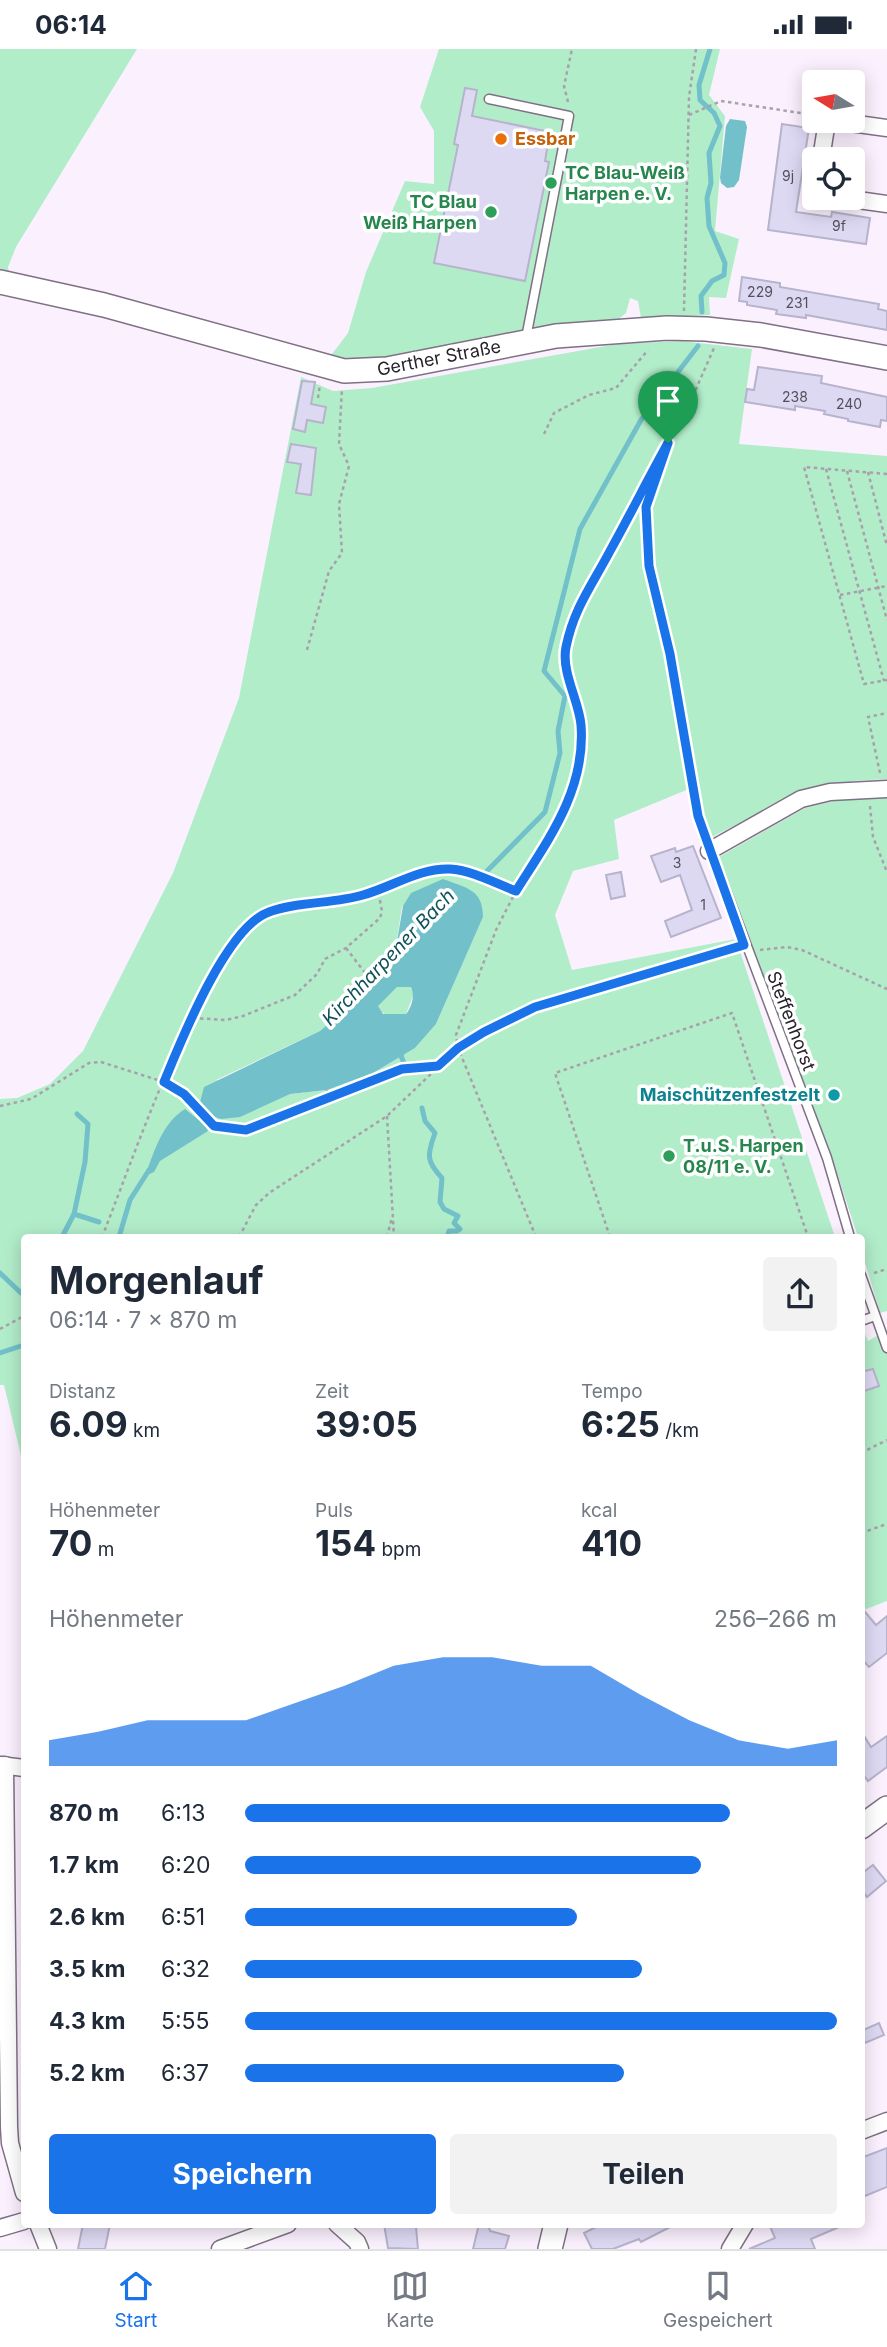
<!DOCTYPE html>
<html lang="de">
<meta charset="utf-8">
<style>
:root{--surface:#fff;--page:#f2f2f3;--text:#1f2937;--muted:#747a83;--line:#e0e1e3;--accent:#1a73e8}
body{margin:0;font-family:Inter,sans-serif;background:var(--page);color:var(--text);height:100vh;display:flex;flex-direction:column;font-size:26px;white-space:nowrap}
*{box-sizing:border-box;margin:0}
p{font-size:23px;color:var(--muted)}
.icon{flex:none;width:38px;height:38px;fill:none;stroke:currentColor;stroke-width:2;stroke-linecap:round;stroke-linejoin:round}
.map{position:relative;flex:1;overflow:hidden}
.details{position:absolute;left:21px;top:1185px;width:844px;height:994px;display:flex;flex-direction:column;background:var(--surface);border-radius:7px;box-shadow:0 4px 18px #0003}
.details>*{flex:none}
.needle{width:46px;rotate:281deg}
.controls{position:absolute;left:802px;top:21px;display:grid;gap:14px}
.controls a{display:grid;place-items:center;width:63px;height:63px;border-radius:7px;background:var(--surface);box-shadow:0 4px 18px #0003;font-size:35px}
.pin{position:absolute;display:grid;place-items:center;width:60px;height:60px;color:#fff;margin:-72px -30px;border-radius:50% 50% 50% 0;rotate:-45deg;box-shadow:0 0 7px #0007}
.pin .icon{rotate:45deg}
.round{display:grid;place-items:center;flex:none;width:74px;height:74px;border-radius:7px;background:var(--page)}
.summary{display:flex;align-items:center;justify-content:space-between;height:119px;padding:0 28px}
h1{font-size:38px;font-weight:700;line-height:52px}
.stats{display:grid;grid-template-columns:repeat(3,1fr);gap:10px;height:119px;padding:7px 28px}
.stats div{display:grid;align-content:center}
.stats b{font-size:35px;font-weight:700}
.stats small{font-size:19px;font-weight:400}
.stats p{font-size:19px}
.chart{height:196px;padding:14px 28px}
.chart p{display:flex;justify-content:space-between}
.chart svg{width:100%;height:126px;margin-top:7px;fill:var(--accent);opacity:.7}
.button{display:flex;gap:14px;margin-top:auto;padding:14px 28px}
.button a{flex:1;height:80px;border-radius:7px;background:var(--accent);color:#fff;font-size:28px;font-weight:700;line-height:80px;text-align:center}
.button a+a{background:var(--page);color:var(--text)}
ul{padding:0 28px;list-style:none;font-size:23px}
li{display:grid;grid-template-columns:112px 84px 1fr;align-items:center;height:52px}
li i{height:18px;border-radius:9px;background:var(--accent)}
.status{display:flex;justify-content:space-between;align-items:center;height:49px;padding:0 35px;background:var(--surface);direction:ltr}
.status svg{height:19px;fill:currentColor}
.dock{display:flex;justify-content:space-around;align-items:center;height:98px;border-top:2px solid var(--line);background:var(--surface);font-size:19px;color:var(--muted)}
.dock a{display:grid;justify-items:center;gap:4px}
.dock .on{color:var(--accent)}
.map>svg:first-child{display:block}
.green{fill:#b2edca;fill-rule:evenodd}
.water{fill:#72c0c9;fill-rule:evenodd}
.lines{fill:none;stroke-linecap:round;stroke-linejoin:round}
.stream{stroke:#72c0c9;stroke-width:5}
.building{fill:#ded9f3;stroke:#b7b3cc;stroke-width:2}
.lane-casing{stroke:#7f7084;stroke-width:11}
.street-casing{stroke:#7f7084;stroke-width:19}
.secondary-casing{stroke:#7f7084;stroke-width:26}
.path{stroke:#a8a0ab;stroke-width:2.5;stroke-dasharray:3.5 3.5;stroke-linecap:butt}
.lane{stroke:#fff;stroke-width:8}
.street{stroke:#fff;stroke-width:16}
.secondary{stroke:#fff;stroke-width:23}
.route-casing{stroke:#fff;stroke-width:14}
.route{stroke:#1a73e8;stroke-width:9}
.food-dot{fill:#e8710a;stroke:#fff;stroke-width:2.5}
.leisure-dot{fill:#2e9e5b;stroke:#fff;stroke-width:2.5}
.culture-dot{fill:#0f9aa8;stroke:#fff;stroke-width:2.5}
.labels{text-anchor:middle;stroke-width:7;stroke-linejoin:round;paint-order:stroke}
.number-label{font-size:14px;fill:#554f5c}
.food-label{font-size:18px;font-weight:bold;fill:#c56008;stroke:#fff;text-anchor:start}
.leisure-label{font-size:18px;font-weight:bold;fill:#27864d;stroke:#fff;text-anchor:start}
.street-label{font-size:18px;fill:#272129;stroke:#fff}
.culture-label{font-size:18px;font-weight:bold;fill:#0d838f;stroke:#fff;text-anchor:end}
.water-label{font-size:19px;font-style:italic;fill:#0e535a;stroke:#fff}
</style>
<div class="status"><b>06:14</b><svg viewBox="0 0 49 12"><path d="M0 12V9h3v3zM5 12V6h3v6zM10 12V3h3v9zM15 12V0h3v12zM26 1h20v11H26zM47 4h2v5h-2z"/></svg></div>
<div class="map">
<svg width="887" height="2200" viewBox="0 0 887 2200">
<rect width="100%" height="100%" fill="#fbf1fe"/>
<!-- green -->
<g class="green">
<polygon points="0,0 137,0 16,198 8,218 9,224 329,309 348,284 366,223 405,132 434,135 434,82 420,58 439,0 720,0 709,46 725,67 715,182 739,190 726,249 709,248 710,266 641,269 638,252 630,249 626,264 613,275 353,315 0,225"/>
<path d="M681,292l71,8 -13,95 148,12v323l-35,2v3l-52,8 -92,47 -12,-53 -82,34 5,39 -46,12 -18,44 17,55 164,-31 99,298h-811v231l-20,-83h-4v-286l17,-1 33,-14 33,-33 90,-178 66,-175 62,-321 32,14 39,-3 245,-44zM402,857l81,11 -47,107 -21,24 -42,25 -46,17 -37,4 -74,-14 104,-49 46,-40 28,-32z"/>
<polygon points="887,746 887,1262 880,1264 861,1200 861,1188 858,1188 832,1109 719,808 805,759 854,747"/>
<path d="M411,937l3,7 -8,21c-11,2 -23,4 -29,-8l20,-19z"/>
<polygon points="861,1276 868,1292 887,1281 887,1552 861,1562"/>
</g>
<!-- water -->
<g class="water">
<polygon points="730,70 745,72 747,78 739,131 734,138 727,139 721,134 720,128 726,77"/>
<path d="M443,830c23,9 40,10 40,38l-47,107 -21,24 -42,25 -46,17 -37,4 -50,23 -19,2 -9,-3 -12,-14 4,-15 116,-56 46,-40 28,-32 9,-53 8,-13zM397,938h14c4,8 1,20 -5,27h-23l-5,-8z"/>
<path d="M185,1060l20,16 3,6 -48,30 -6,11 -9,4c9,-24 17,-53 40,-67z"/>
</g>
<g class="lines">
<!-- stream -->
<g class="stream">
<polyline points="702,263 701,247 712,232 724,226 725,214 709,177 707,149 711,134 709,104 720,77 714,64 700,51 699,36 710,0"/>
<polyline points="487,822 545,763 560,704 558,682 565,647 544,622 580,480 641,371 698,297"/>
<polyline points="403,1002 401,1007 404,1014"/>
<path d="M422,1059l3,13 10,12c-8,22 -9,28 7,45l-2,24 4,7 14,7 -4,7 6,6 -3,2h-8l-2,6"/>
<polyline points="77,1065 88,1075 85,1113 74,1165 99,1173"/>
<polyline points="62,1188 74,1165"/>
<polyline points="119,1188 130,1151 149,1121"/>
<polyline points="0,1224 21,1244"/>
<polyline points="0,1304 24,1296"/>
</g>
</g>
<!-- building -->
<g class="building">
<polygon points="465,39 477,41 472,67 550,83 545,112 549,113 525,232 434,214 458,96 454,95"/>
<polygon points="782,75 809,79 796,163 831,168 832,163 870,169 866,195 768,181"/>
<polygon points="742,228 780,234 780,238 879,255 878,260 887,262 887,281 806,266 806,269 776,265 777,261 747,256 747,253 739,252"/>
<polygon points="758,318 822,327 821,334 887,348 887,372 881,371 880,378 848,372 848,370 824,365 825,362 795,357 795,361 745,353 747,340 754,341"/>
<polygon points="302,332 315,333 311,355 326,358 323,374 307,371 305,383 293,380"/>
<polygon points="291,395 316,399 311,446 296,444 301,415 287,413"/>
<polygon points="693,797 721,869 671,888 665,872 692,861 680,826 661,833 651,807 675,799 676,803"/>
<polygon points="621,823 625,847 611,850 606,826"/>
<polygon points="873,1320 879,1337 861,1343 861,1323"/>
<polygon points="861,1558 876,1576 887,1567 887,1604 869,1618 861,1609"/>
<polygon points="861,1682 871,1698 887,1687 887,1718 868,1732 861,1723"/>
<polygon points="873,1816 886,1832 867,1848 861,1841 861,1825"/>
<polygon points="879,1974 884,1986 865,1994 861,1982"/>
<polygon points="887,2099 887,2138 865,2147 861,2138 861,2109"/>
<polygon points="83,2175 110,2175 105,2200 78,2200"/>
<polygon points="384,2175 412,2175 413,2178 416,2178 418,2200 388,2199"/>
<polygon points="479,2175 488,2175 490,2182 509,2187 505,2200 473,2200"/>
<polygon points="602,2175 676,2175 641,2193 639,2190 613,2200 592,2200 584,2184"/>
<polygon points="769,2175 846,2175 811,2190 815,2200 749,2200 775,2189"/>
</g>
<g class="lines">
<!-- lane casing -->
<g class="lane-casing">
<g id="lane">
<polyline points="489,50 569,67 526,289"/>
<polyline points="698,767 827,1109 850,1188"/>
<polyline points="861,1226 887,1299"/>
<polyline points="861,1272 875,1267"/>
</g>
</g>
<!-- street casing -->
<g class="street-casing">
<g id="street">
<polyline points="836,72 887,79"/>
<polyline points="821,110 827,72"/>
<polyline points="844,149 887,155"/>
<polyline points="709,802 801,750 830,743 887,740"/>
<polyline points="0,1716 24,1719"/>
<polyline points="5,1716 9,2078 10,2094 24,2144"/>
<polyline points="861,2082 887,2072"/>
<polyline points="38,2175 48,2200"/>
<polyline points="337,2175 357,2193 360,2200"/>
<polyline points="0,2179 24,2172"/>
<polyline points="220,2200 288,2175"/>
<polyline points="730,2200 745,2175"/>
</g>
</g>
<!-- secondary casing -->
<g class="secondary-casing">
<g id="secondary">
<polyline points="0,233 104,256 344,322 387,320 556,287 667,279 706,280 761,286 887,309"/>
<polyline points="861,1778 887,1759"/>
<polyline points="550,2200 556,2175"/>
</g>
</g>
<!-- path -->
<g class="path">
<polyline points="568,53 564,37 572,0"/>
<polyline points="689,66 721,52 814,66"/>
<polyline points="684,262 689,48 696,0"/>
<polyline points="318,349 320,335"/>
<polyline points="544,385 554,364 589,346 616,339 648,301"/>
<polyline points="666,401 646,458 649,517 670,605 696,757"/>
<polyline points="826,420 884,632"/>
<polyline points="847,422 887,571"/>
<polyline points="868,423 887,497"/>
<polyline points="887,425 804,418 864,635 887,631"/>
<polyline points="840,546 887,537"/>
<polyline points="307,601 329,522 342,504 339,455 349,417 339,395 342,339"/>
<polyline points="880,724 868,668 887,664"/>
<polyline points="870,757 873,788 887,823"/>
<polyline points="346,899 372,933"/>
<polyline points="760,901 787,898 802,901 887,940"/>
<polyline points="193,969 226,971 243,967 295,946 317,925 325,910 346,899 380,869 382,862 378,841"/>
<polyline points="327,1041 328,1049"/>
<polyline points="0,1057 31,1050 89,1014 101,1013 164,1033 184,1045 214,1077 246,1081 402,1020 437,1017"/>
<polyline points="387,1067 394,1188"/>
<path d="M102,1188c26,-64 104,-292 158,-322 27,-14 65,-10 94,-17 32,-8 63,-31 96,-29 22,1 45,14 66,22"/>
<polyline points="239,1188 256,1156 269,1144 387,1067 458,999 484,983 558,950 737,899"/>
<polyline points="387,1188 392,1168"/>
<polyline points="536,1188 458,999 456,986 496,881 516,842 556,781 571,744 581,679 565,603 570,580 582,547 609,503 685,365 714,299"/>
<polyline points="610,1188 555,1024 732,964 808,1188"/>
<polyline points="874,1224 887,1220"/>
<polyline points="0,1280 24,1267"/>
<polyline points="861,1404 887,1391"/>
<polyline points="861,1484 887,1475"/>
</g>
<!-- lane -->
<use href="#lane" class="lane"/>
<!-- street -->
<use href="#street" class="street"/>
<!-- secondary -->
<use href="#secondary" class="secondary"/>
</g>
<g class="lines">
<!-- route casing -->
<g class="route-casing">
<path id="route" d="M668,394l-22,64 3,59 21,88 28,162 46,129 -209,62 -51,25 -26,16 -20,18 -36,3 -156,61 -32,-4 -30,-32 -20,-12c17,-41 62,-155 105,-170 30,-11 64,-8 94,-17 29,-8 56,-27 87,-26 21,1 45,14 66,22 32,-51 70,-101 65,-166 -2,-24 -20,-53 -15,-78 8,-39 26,-62 44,-96 20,-36 38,-72 58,-108z"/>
</g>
<!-- route -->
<use href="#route" class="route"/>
</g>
<!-- markers -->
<circle class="food-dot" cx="501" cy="90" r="7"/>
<g class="leisure-dot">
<circle cx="551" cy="134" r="7"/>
<circle cx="491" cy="163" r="7"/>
<circle cx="669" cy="1107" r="7"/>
</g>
<circle class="culture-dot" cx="834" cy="1046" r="7"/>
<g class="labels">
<!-- number labels -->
<g class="number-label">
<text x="788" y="132">9j</text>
<text x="839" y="182">9f</text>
<text x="760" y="248">229</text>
<text x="797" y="259">231</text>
<text x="795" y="353">238</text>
<text x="849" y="360">240</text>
<text x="677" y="819">3</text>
<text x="703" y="861">1</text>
</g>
<!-- food labels -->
<g class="food-label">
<text x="515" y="96">Essbar</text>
</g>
<!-- leisure labels -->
<g class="leisure-label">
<text x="565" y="130">TC Blau-Weiß<tspan x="565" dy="21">Harpen e. V.</tspan></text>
<text x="477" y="159" text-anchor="end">TC Blau<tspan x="477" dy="21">Weiß Harpen</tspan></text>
<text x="683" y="1103">T.u.S. Harpen<tspan x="683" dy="21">08/11 e. V.</tspan></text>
</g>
<!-- street labels -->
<g class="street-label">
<text transform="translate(439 309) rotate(-11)" y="6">Gerther Straße</text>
<text transform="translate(791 972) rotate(69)" y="6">Steffenhorst</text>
</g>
<!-- culture labels -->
<g class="culture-label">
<text x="820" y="1052">Maischützenfestzelt</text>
</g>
<!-- water labels -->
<g class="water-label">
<text transform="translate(388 908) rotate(-46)" y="7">Kirchharpener Bach</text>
</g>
</g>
</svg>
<div class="controls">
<a><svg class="needle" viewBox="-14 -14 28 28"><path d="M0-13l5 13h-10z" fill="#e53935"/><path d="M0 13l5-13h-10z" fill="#747a83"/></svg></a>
<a><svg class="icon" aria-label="locate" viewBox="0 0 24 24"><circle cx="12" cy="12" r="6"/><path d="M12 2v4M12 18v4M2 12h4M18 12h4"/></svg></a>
</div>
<div class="pin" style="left:668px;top:394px;background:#1e9e55"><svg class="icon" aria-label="arrive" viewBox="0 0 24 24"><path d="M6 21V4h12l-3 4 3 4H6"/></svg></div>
<section class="details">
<div class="summary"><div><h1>Morgenlauf</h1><p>06:14 · 7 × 870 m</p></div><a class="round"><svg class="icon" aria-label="share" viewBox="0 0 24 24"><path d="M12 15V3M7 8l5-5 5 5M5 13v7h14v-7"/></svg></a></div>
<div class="stats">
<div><p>Distanz</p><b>6.09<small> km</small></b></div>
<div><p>Zeit</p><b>39:05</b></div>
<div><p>Tempo</p><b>6:25<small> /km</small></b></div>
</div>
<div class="stats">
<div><p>Höhenmeter</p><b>70<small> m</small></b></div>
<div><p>Puls</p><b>154<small> bpm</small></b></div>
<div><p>kcal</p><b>410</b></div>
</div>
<div class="chart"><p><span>Höhenmeter</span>256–266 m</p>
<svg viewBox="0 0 160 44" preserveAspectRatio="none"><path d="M0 44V35L10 32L20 28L30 28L40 28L50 22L60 16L70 9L80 6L90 6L100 9L110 9L120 19L130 28L140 35L150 38L160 35V44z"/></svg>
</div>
<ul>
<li><b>870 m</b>6:13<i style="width:82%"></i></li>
<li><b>1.7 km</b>6:20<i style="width:77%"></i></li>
<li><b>2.6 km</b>6:51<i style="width:56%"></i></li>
<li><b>3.5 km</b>6:32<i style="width:67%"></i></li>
<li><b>4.3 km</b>5:55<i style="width:100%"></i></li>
<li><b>5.2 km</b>6:37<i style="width:64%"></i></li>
</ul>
<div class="button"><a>Speichern</a><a>Teilen</a></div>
</section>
</div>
<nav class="dock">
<a class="on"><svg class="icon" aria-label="home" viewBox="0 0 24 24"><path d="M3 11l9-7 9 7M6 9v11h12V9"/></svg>Start</a>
<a><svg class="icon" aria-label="map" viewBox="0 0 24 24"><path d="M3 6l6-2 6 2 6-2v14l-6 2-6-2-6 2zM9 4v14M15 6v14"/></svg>Karte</a>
<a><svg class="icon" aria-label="saved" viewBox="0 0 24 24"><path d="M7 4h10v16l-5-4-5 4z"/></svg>Gespeichert</a>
</nav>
